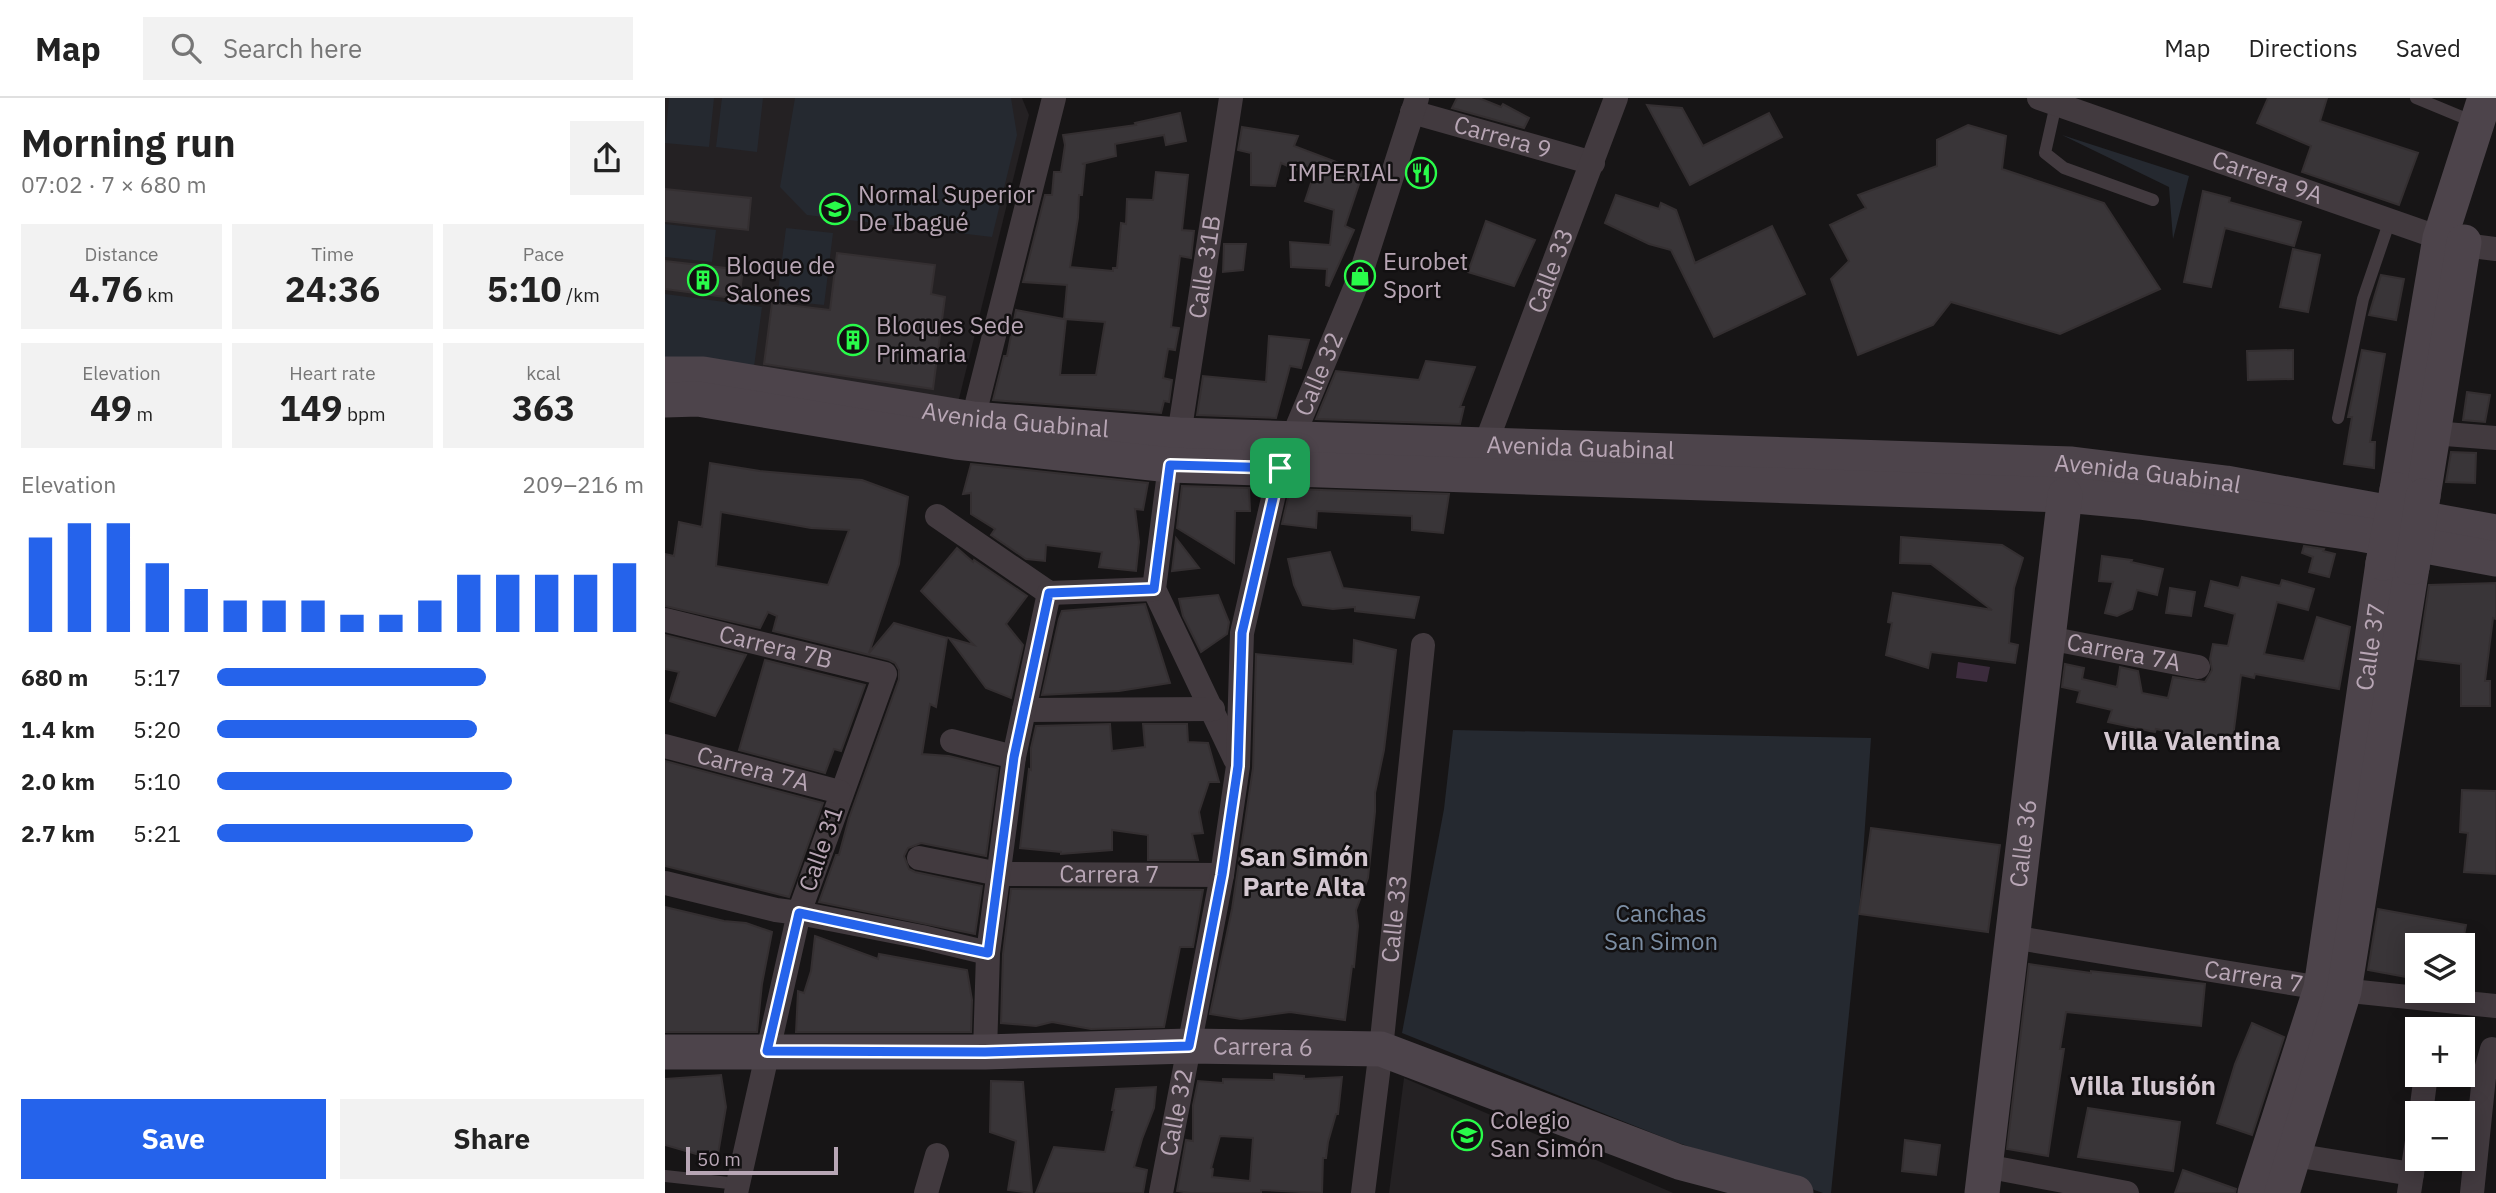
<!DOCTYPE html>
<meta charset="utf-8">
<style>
:root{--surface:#fff;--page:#f2f2f2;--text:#222;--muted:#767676;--line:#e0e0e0;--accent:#2563eb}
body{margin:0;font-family:"IBM Plex Sans",sans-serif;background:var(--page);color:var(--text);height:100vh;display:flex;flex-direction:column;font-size:26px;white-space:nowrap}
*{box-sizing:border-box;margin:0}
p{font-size:23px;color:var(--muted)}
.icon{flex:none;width:38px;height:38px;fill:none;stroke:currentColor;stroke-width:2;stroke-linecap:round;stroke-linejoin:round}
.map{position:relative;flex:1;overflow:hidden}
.sheet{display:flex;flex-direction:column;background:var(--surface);width:665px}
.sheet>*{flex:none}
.fabs{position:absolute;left:1740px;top:835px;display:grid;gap:14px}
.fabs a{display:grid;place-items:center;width:70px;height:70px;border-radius:0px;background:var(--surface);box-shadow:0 4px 18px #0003;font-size:35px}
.scale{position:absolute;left:21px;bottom:18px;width:152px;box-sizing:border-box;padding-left:7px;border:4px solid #b8a6b5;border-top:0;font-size:19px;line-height:24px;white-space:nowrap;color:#b8a6b5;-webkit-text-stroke:5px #121011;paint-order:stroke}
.pin{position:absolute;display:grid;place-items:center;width:60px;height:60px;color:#fff;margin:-30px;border-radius:14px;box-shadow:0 4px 10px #0006}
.round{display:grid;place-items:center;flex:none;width:74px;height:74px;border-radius:0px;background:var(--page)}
.overview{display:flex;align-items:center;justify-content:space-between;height:119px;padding:0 21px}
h1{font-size:38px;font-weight:800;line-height:52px}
.stats{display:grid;grid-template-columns:repeat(3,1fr);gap:10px;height:119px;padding:7px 21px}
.stats div{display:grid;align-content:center;border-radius:0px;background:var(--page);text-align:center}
.stats b{font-size:35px;font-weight:800}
.stats small{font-size:19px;font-weight:400}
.stats p{font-size:19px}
.chart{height:196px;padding:14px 21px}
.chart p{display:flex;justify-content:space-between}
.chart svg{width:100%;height:126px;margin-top:7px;stroke:var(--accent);stroke-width:6}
.button{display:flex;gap:14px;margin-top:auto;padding:14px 21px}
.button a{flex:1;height:80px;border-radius:0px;background:var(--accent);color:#fff;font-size:28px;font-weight:800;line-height:80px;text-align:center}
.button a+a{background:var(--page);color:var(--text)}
ul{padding:0 21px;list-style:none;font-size:23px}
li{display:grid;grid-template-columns:112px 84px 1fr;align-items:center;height:52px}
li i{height:18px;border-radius:9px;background:var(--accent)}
header{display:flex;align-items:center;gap:42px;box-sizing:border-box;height:98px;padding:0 35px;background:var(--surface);border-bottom:2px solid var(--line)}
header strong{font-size:33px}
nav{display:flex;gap:38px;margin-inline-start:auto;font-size:24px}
.search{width:490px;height:63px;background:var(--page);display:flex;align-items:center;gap:18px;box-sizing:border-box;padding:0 24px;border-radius:0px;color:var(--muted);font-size:26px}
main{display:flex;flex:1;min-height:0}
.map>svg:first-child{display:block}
.built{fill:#242123}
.green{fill:#252930}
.water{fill:#3b2b3c}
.building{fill:#393538;stroke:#342f31;stroke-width:2;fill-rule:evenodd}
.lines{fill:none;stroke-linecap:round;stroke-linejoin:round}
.lane{stroke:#423a3f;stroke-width:12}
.street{stroke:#423a3f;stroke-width:24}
.secondary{stroke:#4d444b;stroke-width:35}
.secondary-bridge{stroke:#4d444b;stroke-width:35}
.route-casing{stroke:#fff;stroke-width:14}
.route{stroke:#2563eb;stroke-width:9}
.labels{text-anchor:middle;stroke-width:5;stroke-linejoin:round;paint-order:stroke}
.street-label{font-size:24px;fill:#b8a6b5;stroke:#121011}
.poi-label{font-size:24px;fill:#b8a6b5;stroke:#121011;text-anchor:start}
.park-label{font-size:24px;fill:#7c8ea4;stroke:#121011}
.neighbourhood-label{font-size:26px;font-weight:bold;fill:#d4c8d1;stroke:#121011}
</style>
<header>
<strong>Map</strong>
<div class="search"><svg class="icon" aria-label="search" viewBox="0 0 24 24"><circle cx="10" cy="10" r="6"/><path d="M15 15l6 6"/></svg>Search here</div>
<nav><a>Map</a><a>Directions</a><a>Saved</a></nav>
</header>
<main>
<section class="sheet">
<div class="overview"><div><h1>Morning run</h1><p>07:02 · 7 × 680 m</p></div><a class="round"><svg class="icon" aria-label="share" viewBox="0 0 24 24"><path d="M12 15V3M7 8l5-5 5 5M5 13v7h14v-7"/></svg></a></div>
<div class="stats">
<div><p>Distance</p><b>4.76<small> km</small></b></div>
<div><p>Time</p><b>24:36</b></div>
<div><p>Pace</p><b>5:10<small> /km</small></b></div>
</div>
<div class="stats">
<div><p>Elevation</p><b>49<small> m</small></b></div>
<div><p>Heart rate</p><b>149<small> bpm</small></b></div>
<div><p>kcal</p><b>363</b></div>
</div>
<div class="chart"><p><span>Elevation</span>209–216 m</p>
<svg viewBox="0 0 160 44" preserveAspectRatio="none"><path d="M5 44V11M15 44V6M25 44V6M35 44V20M45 44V29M55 44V33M65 44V33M75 44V33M85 44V38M95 44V38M105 44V33M115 44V24M125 44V24M135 44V24M145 44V24M155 44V20"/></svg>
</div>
<ul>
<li><b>680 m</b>5:17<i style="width:63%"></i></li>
<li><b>1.4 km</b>5:20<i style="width:61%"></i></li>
<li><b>2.0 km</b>5:10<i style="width:69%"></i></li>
<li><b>2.7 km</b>5:21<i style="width:60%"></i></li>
</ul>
<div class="button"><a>Save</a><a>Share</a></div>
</section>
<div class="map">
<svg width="1831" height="1095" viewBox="0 0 1831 1095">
<rect width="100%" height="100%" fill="#171516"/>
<!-- built -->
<g class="built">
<polygon points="0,0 357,0 364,17 291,313 0,271"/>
<polygon points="739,980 1006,1094 1008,1095 724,1095"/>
</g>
<!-- green -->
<g class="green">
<polygon points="4,0 49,0 44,49 0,45"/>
<polygon points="57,0 98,0 92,54 51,49"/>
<polygon points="130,0 346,0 352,37 327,139 142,117 115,89"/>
<polygon points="1397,37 1524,78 1508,141 1504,89"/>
<polygon points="0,126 51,132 47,164 0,159"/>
<polygon points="121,130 168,135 159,207 112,202"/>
<polygon points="0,196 97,209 88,276 0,271"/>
<polygon points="788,632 1206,640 1194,816 1166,1095 1158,1095 1005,1042 737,935 779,711"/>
</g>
<!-- water -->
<polygon class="water" points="1293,564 1325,569 1322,584 1291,580"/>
<!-- building -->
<g class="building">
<polygon points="792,0 814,0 836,9 838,6 864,20 859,30 787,10"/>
<polygon points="1603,0 1662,0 1655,23 1753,55 1734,107 1637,74 1646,48 1592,25"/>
<polygon points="982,7 1017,10 1038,48 1104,15 1117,39 1025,87"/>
<path d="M515,15l6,28 -20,4 -2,-10 -49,9 1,12 -34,8h3l-3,31h-3l-1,23 -8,49 43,4v-3h4l4,-45 5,1 1,-25 26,1 3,-28 32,3 -6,55 12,1 -3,27 -11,-2 -9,71 8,1 -4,22 -7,-1 -5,29 9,2 -3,22 -5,-1 -3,12 -168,-13 11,-44h3l9,-46 48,9 3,-34 -44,-3 22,-87h7l2,-23h7l4,-27 -2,-10 73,-10 -1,-2zM399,221l41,3 -9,53h-36l6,-56z"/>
<polygon points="1303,27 1341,38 1337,71 1439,105 1495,191 1395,236 1286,204 1268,227 1193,257 1166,181 1184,163 1165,127 1201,110 1193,97 1272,68 1272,42"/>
<polygon points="577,29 633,38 629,48 698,74 680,128 689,132 664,188 661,187 662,171 626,169 625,144 665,147 669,112 640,103 648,79 616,65 610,88 586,87 586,55 573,52"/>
<polygon points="0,91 86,100 83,132 0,123"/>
<polygon points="1538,93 1565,100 1564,104 1636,124 1629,148 1560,130 1546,189 1519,184"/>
<polygon points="951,97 994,111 996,105 1011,112 1030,165 1107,128 1140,196 1049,239 1006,152 984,146 940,125"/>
<polygon points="821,123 870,142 849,188 803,174"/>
<polygon points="559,146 581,146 578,172 558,174"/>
<polygon points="1628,151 1655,157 1643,214 1615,209"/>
<polygon points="172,155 270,167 266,196 280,199 268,291 99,266 107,205 165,212"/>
<polygon points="0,163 78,172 74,201 0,191"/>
<polygon points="1716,177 1739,181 1731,222 1704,217"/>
<polygon points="604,238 644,242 636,270 625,268 611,320 532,317 538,278 601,284"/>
<polygon points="1628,252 1628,281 1583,282 1582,253"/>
<polygon points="1697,252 1720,256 1705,344 1710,344 1709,370 1679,366 1687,319 1683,319"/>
<polygon points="761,263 810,269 795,309 799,309 795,326 651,321 671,273 754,282"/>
<polygon points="1802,294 1825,297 1820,324 1798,322"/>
<polygon points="1786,354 1811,355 1810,385 1781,384"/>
<path d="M45,365l50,8 102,9 46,17 -9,67 -30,89 25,-30 53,15 -11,69 -6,-3 -8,50 27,2 49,12 -12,88 -65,-13 -13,5 -4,8 5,13 6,3 67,14 -7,48 -156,-32 17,-47h3l10,-37 50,-139v-9l-4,-7 -6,-3 -116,-29 4,-15 -9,-4 -8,16 -95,-22v-52l9,2 5,-34 23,5zM56,414l90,16 38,2 -21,55 -112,-19z"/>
<polygon points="306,366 483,385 478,412 470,411 474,444 471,473 434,469 437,454 381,447 380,463 361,461 326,437 330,431 306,416 306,395 298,396"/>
<polygon points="517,388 584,390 585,413 570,413 569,465 512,430"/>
<polygon points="625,391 784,396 778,435 747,432 747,418 652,413 651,430 617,426"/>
<polygon points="1236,439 1337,447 1358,460 1349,490 1344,545 1353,547 1350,565 1266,554 1263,570 1221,557 1227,525 1223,524 1228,495 1327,512 1266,466 1235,465"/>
<polygon points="511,440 534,470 507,473"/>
<polygon points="1639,448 1659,451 1658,453 1670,456 1664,479 1644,474 1648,459 1637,455"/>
<polygon points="292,450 308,464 309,462 362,498 341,526 358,547 346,600 321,590 284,540 309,547 256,493"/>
<polygon points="665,454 678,490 754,499 749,520 690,513 690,509 668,511 638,507 629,487 623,461"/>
<polygon points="1437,458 1467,462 1466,464 1498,471 1492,497 1472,492 1467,511 1452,518 1440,515 1448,484 1434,483"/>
<polygon points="1577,479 1615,488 1617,482 1649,491 1643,512 1612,504 1599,556 1639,563 1652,519 1685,529 1674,591 1590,576 1589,580 1576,577 1567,647 1527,643 1527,639 1491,631 1490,634 1443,624 1447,612 1412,604 1415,593 1397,589 1400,566 1419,570 1417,581 1452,589 1455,569 1473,573 1477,595 1503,600 1508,579 1540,584 1547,572 1545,561 1548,546 1563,548 1570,516 1540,508 1546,483 1574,490"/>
<polygon points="1831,485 1831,521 1828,520 1820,583 1825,583 1825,608 1796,608 1796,566 1753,561 1764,487"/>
<polygon points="1505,490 1530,494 1526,518 1501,515"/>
<polygon points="553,497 564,524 562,536 536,554 518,518 514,501"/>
<polygon points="480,506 505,585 454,593 377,597 394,521 397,513"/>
<polygon points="0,537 81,557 50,618 5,603 14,574 0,571"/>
<polygon points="689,542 731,552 719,652 710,695 710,714 703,780 691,812 693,828 689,869 687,868 680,922 625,914 576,921 545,916 567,811 588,670 591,556 688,566"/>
<polygon points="100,562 200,587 176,653 169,651 160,675 74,652"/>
<polygon points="445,626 447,653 480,649 478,626 522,626 523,644 543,645 554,684 544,684 534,714 538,735 527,736 533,762 483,762 483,737 447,732 447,752 396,756 396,754 355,750 364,671 366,672 366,650 371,628"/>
<polygon points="0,663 158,705 124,799 0,768"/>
<polygon points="1797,692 1831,693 1831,776 1799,774 1803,735 1795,734"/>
<polygon points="1206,730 1335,747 1323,834 1194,816"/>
<polygon points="346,791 538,792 528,849 515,849 499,929 426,931 387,924 371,928 336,925 338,856"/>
<polygon points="0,809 59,823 81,825 107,834 97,886 92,934 0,934"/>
<polygon points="1713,811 1801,827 1797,847 1752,847 1752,881 1703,872"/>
<polygon points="150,838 213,861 214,856 302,872 307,902 306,934 131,934 133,893 139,895 146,873"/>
<polygon points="1364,866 1426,875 1426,873 1540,886 1536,928 1401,914 1395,951 1399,951 1383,1058 1342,1051"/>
<polygon points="1587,925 1619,939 1587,1037 1552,1025 1570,966"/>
<path d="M609,976l30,2v3l38,-2 -4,37h-2l-8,28 -2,16h-3l-1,35 -61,-3v3h-71l-13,-2 9,-51 7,1v-36l5,-24 25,2v-4l51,1zM555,1038l33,2 -3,43 -38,-4 1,-8 -2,-1z"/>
<polygon points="56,977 61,1009 52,1062 0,1047 0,981"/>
<polygon points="326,983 358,984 367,1095 343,1092 351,1043 325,1034"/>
<polygon points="491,989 489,1010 477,1041 469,1069 482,1072 478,1095 371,1095 389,1049 440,1054 449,1012 447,1012 451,991"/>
<polygon points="1423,1010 1515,1024 1508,1073 1413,1059"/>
<polygon points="1240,1042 1275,1047 1271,1077 1237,1073"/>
<polygon points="1518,1072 1571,1091 1570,1095 1510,1095"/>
</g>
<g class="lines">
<!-- lane -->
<g class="lane">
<polyline points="1751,0 1809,24"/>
<polyline points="1391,6 1380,55 1399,70 1488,102"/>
<polyline points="1673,320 1698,201 1725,122"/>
<polyline points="0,1078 73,1086"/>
</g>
<!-- street -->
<g class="street">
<path id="s1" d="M1374,0l401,140 24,7 32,4"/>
<path id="s2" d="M747,14l181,51"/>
<polyline points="308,321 389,0"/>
<polyline points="1768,335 1831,340"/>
<path id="s3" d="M514,337l52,-337"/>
<path id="s4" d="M821,345l130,-345"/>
<polyline points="505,367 489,491 570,661"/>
<polyline points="272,418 384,495 489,491"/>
<path id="s5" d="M0,522l220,54 -86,239 -63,280"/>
<path id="s6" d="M1383,540l150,29"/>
<polyline points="359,612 548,611"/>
<polyline points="287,643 349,659"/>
<path id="s7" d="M0,648l175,46"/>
<path id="s8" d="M254,760l80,16 223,1"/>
<polyline points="0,785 111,812 134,815 257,839 323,855"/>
<path id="s9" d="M1347,839l309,51 175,18"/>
<polyline points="320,954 323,855 349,659 384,495"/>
<polyline points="1756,1015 1761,976"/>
<polyline points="1629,1057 1747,1076"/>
<polyline points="1320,1068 1462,1095"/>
<polyline points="261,1095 272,1057"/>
<path id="s10" d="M496,1095l61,-318 16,-109 4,-133 38,-165 80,-192 57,-178"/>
<path id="s11" d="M698,1095l18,-144 42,-404"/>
<polyline points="1744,1095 1752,1043"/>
<polyline points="1807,1095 1819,979 1827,951"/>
</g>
<!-- secondary -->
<g class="secondary">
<path id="s12" d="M0,276h38l270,45 206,16 893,29 154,19 270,49"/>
<polyline points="0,302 33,301 291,344 505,367 1400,397 1475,404 1695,436 1831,461"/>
<polyline points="1732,392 1775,140 1820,0"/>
<polyline points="1758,398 1799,144"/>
<path id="s13" d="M0,954h320l204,-6 192,3 298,113 117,31"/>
<path id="s14" d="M1317,1095l83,-698"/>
<path id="s15" d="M1590,1095l66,-205 62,-425"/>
<polyline points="1617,1095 1679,893 1747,469"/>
</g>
<!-- secondary-bridge -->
<g class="secondary-bridge">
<polyline points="1718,465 1732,392"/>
<polyline points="1747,469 1758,398"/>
</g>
</g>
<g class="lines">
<!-- route casing -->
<g class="route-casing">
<polygon id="route" points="505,367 615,370 577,535 573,668 557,777 524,948 320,954 102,953 134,815 323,855 349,659 384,495 489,491"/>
</g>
<!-- route -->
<use href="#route" class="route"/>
</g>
<!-- icons -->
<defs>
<g id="restaurant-ring" transform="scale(1.575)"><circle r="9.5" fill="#121011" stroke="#29fb4a" stroke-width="1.5"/><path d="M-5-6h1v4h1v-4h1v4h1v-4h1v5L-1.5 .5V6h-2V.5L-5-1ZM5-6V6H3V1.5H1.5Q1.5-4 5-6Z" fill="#29fb4a"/></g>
<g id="university-ring" transform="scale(1.575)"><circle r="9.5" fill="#121011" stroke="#29fb4a" stroke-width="1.5"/><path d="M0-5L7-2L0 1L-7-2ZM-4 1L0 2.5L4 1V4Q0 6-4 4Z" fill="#29fb4a"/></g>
<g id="shop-ring" transform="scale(1.575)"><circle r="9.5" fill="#121011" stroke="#29fb4a" stroke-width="1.5"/><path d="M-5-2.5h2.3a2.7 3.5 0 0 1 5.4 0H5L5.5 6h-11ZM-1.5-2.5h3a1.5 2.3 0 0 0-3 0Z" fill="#29fb4a"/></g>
<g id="building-ring" transform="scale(1.575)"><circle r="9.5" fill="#121011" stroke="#29fb4a" stroke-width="1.5"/><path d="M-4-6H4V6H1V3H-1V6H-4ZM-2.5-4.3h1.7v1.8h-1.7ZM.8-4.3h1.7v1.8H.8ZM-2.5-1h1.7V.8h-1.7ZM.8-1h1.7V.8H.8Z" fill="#29fb4a"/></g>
<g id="school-ring" transform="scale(1.575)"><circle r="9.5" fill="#121011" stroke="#29fb4a" stroke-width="1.5"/><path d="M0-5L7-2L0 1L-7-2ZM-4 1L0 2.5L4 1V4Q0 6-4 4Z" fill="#29fb4a"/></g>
</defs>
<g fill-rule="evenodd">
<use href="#restaurant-ring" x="756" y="75"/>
<use href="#university-ring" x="170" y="111"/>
<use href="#shop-ring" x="695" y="178"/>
<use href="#building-ring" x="38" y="182"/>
<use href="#building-ring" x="188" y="242"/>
<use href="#school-ring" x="802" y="1037"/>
</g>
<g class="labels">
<!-- street labels -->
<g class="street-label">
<text dy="8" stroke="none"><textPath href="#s2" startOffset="94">Carrera 9</textPath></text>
<text dy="8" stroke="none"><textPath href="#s1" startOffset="242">Carrera 9A</textPath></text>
<text dy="8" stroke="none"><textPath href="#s3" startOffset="170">Calle 31B</textPath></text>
<text dy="8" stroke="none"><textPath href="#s4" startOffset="184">Calle 33</textPath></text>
<text dy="8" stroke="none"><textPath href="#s10" startOffset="838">Calle 32</textPath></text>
<text dy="8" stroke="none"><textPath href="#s12" startOffset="354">Avenida Guabinal</textPath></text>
<text dy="8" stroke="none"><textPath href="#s12" startOffset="920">Avenida Guabinal</textPath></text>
<text dy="8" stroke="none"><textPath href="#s12" startOffset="1488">Avenida Guabinal</textPath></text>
<text dy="8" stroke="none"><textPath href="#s15" startOffset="560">Calle 37</textPath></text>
<text dy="8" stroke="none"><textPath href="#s5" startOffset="114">Carrera 7B</textPath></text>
<text dy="8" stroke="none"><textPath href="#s6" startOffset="77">Carrera 7A</textPath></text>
<text dy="8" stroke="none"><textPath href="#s7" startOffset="91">Carrera 7A</textPath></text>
<text dy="8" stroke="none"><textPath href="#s14" startOffset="352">Calle 36</textPath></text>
<text transform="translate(156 751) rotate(-71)" y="8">Calle 31</text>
<text dy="8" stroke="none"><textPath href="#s8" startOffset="192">Carrera 7</textPath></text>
<text dy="8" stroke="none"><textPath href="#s11" startOffset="276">Calle 33</textPath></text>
<text dy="8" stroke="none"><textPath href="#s9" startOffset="245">Carrera 7</textPath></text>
<text dy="8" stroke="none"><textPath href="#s13" startOffset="598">Carrera 6</textPath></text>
<text dy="8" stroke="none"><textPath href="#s10" startOffset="82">Calle 32</textPath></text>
</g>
<!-- poi labels -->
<g class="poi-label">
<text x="733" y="83" text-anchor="end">IMPERIAL</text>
<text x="193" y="105">Normal Superior<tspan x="193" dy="28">De Ibagué</tspan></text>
<text x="718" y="172">Eurobet<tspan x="718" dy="28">Sport</tspan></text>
<text x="61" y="176">Bloque de<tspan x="61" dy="28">Salones</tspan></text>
<text x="211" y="236">Bloques Sede<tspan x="211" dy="28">Primaria</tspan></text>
<text x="825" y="1031">Colegio<tspan x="825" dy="28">San Simón</tspan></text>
</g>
<!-- park labels -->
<g class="park-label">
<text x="996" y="824">Canchas<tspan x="996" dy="28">San Simon</tspan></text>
</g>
<!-- neighbourhood labels -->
<g class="neighbourhood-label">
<text x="1527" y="652">Villa Valentina</text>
<text x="639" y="768">San Simón<tspan x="639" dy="30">Parte Alta</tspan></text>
<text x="1478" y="997">Villa Ilusión</text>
</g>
</g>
</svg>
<div class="fabs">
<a><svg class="icon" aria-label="layers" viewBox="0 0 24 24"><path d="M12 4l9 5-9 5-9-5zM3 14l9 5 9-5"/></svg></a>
<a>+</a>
<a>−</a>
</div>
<div class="scale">50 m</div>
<div class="pin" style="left:615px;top:370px;background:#1e9e55"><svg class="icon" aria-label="arrive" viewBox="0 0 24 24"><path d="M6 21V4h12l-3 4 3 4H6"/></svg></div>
</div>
</main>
